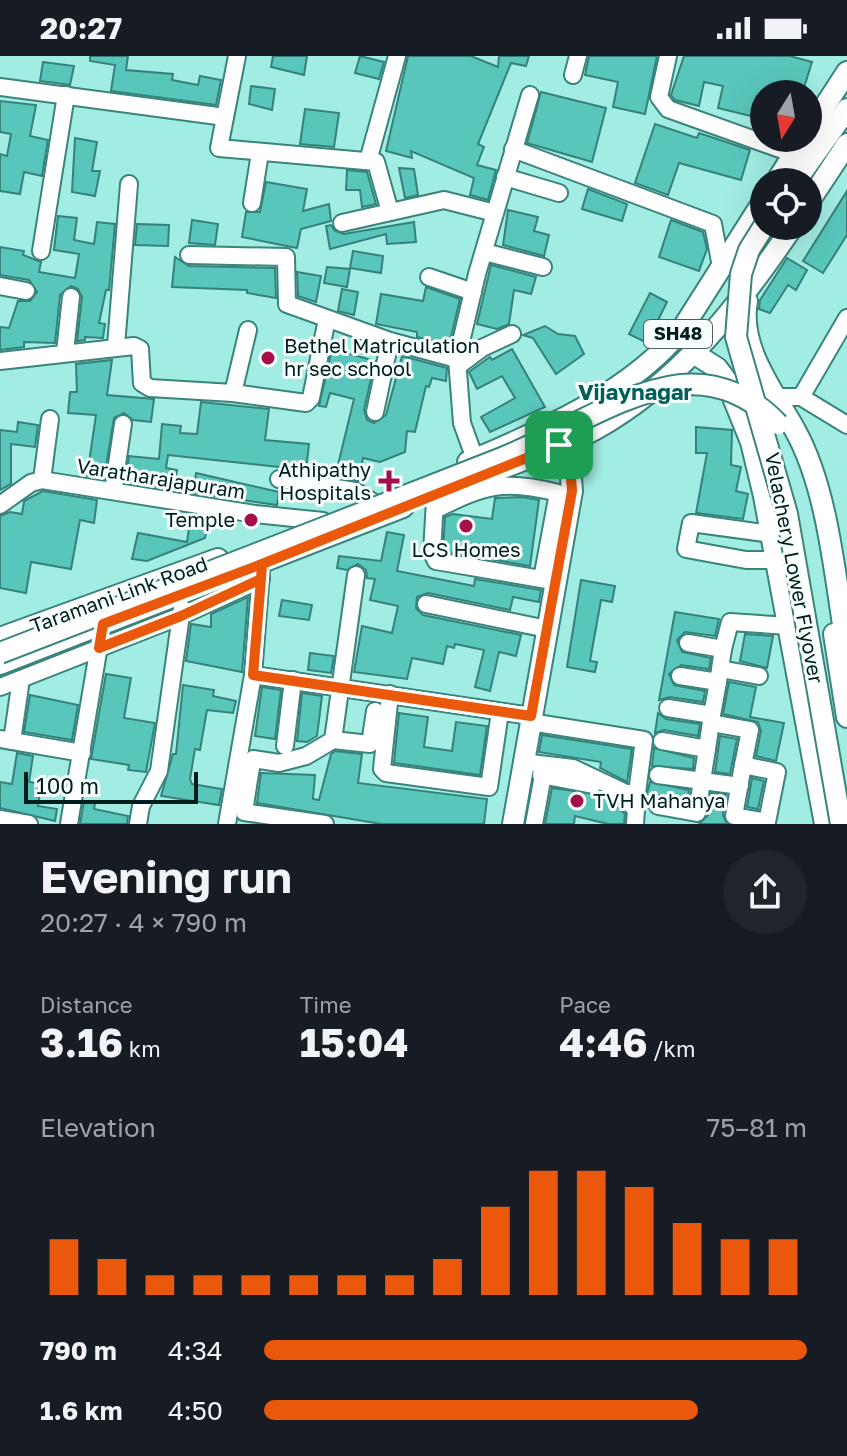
<!DOCTYPE html>
<meta charset="utf-8">
<style>
:root{--surface:#171b24;--page:#20242c;--text:#f1f3f6;--muted:#9ea1a6;--accent:#ea580c}
body{margin:0;font-family:"Golos Text",sans-serif;background:var(--page);color:var(--text);height:100vh;display:flex;flex-direction:column;font-size:30px;white-space:nowrap}
*{box-sizing:border-box;margin:0}
p{font-size:26px;color:var(--muted)}
.icon{flex:none;width:44px;height:44px;fill:none;stroke:currentColor;stroke-width:2;stroke-linecap:round;stroke-linejoin:round}
.map{position:relative;height:768px;overflow:hidden}
.details{display:flex;flex-direction:column;background:var(--surface);flex:1}
.details>*{flex:none}
.needle{width:52px;rotate:191deg}
.fabs{position:absolute;left:750px;top:24px;display:grid;gap:16px}
.fabs a{display:grid;place-items:center;width:72px;height:72px;border-radius:50%;background:var(--surface);box-shadow:0 8px 32px #0002;font-size:40px}
.scale{position:absolute;left:24px;bottom:20px;width:174px;box-sizing:border-box;padding-left:8px;border:4px solid #001e1c;border-top:0;font-size:22px;line-height:28px;white-space:nowrap;color:#001e1c;-webkit-text-stroke:6px #f7fefd;paint-order:stroke}
.pin{position:absolute;display:grid;place-items:center;width:68px;height:68px;color:#fff;margin:-34px;border-radius:16px;box-shadow:0 4px 12px #0006}
.round{display:grid;place-items:center;flex:none;width:84px;height:84px;border-radius:42px;background:var(--page)}
.headline{display:flex;align-items:center;justify-content:space-between;height:136px;padding:0 40px}
h1{font-size:44px;font-weight:700;line-height:60px}
.metrics{display:grid;grid-template-columns:repeat(3,1fr);gap:12px;height:136px;padding:8px 40px}
.metrics div{display:grid;align-content:center}
.metrics b{font-size:40px;font-weight:700}
.metrics small{font-size:22px;font-weight:400}
.metrics p{font-size:22px}
.chart{height:224px;padding:16px 40px}
.chart p{display:flex;justify-content:space-between}
.chart svg{width:100%;height:144px;margin-top:8px;stroke:var(--accent);stroke-width:6}
ul{padding:0 40px;list-style:none;font-size:26px}
li{display:grid;grid-template-columns:128px 96px 1fr;align-items:center;height:60px}
li i{height:20px;border-radius:10px;background:var(--accent)}
.status{display:flex;justify-content:space-between;align-items:center;height:56px;padding:0 40px;background:var(--surface);direction:ltr}
.status svg{height:22px;fill:currentColor}
.map>svg:first-child{display:block}
.building{fill:#59c6bb;stroke:#36817a;stroke-width:2}
.lines{fill:none;stroke-linecap:round;stroke-linejoin:round}
.minor-casing{stroke:#39847d;stroke-width:20}
.major-casing{stroke:#39847d;stroke-width:24}
.minor{stroke:#fff;stroke-width:16}
.major{stroke:#fff;stroke-width:20}
.major-bridge-casing{stroke:#39847d;stroke-width:24;stroke-linecap:butt}
.major-bridge{stroke:#fff;stroke-width:20}
.route-casing{stroke:#fff;stroke-width:16}
.route{stroke:#ea580c;stroke-width:10}
.poi-dot{fill:#a5104a;stroke:#f7fefd;stroke-width:3}
.labels{text-anchor:middle;stroke-width:6;stroke-linejoin:round;paint-order:stroke}
.shield{fill:#f7fefd;stroke:#4a6160;stroke-width:2}
.shield-label{font-size:18px;font-weight:bold;fill:#001e1c}
.poi-label{font-size:20px;fill:#001e1c;stroke:#f7fefd;text-anchor:start}
.street-label{font-size:20px;fill:#001e1c;stroke:#f7fefd}
.neighbourhood-label{font-size:22px;font-weight:bold;fill:#045e58;stroke:#f7fefd}
</style>
<div class="status"><b>20:27</b><svg viewBox="0 0 49 12"><path d="M0 12V9h3v3zM5 12V6h3v6zM10 12V3h3v9zM15 12V0h3v12zM26 1h20v11H26zM47 4h2v5h-2z"/></svg></div>
<div class="map">
<svg width="847" height="768" viewBox="0 0 847 768">
<rect width="100%" height="100%" fill="#a1ece3"/>
<!-- building -->
<g class="building">
<polygon points="90,0 128,0 126,14 173,18 172,24 198,29 200,20 221,24 216,49 111,35 115,9 90,5"/>
<polygon points="273,0 307,0 304,19 271,11"/>
<polygon points="360,0 384,6 379,23 355,17"/>
<polygon points="408,0 471,0 498,11 499,0 529,0 526,10 511,7 478,88 484,91 477,109 496,114 488,144 470,139 474,122 411,95 412,102 386,95"/>
<polygon points="589,0 657,0 645,58 613,51 618,26 585,19"/>
<polygon points="684,0 790,0 812,6 802,38 764,38 763,63 718,52 723,30 704,26 699,50 675,44 671,39"/>
<polygon points="43,6 74,10 70,29 40,25"/>
<polygon points="251,30 275,33 272,54 249,48"/>
<polygon points="541,36 606,52 592,106 527,87"/>
<polygon points="0,45 36,49 30,80 48,84 42,120 24,116 20,138 0,135 0,98 7,100 11,78 0,76"/>
<polygon points="305,53 339,57 334,91 300,88"/>
<polygon points="655,68 697,82 699,77 750,94 741,124 679,107 668,139 635,127"/>
<polygon points="75,82 97,86 92,115 100,115 95,140 72,136"/>
<polygon points="399,112 414,113 418,139 405,142"/>
<polygon points="347,114 367,116 376,148 362,151 360,134 346,134"/>
<polygon points="266,126 307,133 303,155 329,148 331,165 301,173 297,192 242,181 246,156 260,156"/>
<polygon points="588,133 627,148 622,165 582,153"/>
<polygon points="847,135 847,179 823,217 803,205"/>
<polygon points="508,154 538,161 534,175 549,179 544,200 503,189"/>
<polygon points="58,160 77,162 74,184 94,188 97,166 115,168 109,234 106,234 99,267 105,268 103,282 85,281 85,284 77,285 82,241 78,233 71,230 60,239 55,287 24,286 24,291 0,294 0,271 9,272 18,245 30,245 37,236 29,224 0,219 0,191 24,195 23,199 41,206 39,216 75,222 79,198 54,194"/>
<polygon points="192,164 218,168 215,189 189,187"/>
<polygon points="671,164 703,176 707,193 699,215 659,201"/>
<polygon points="414,166 416,186 387,188 386,178 330,193 326,170 331,169 335,175 344,178"/>
<polygon points="137,168 169,169 168,190 135,189"/>
<polygon points="353,195 383,200 381,217 350,212"/>
<polygon points="175,201 189,210 275,212 276,242 247,237 247,234 172,231"/>
<polygon points="787,202 807,214 796,234 788,229 770,257 759,253 760,244"/>
<polygon points="491,209 536,221 531,238 514,234 509,268 497,273 477,268"/>
<polygon points="327,211 350,213 347,231 324,227"/>
<polygon points="297,216 321,220 316,246 298,240"/>
<polygon points="426,231 460,243 449,289 417,281 417,276 376,268 381,238 423,245"/>
<polygon points="342,233 358,236 354,259 338,255"/>
<polygon points="650,237 667,246 647,287 629,278"/>
<polygon points="545,270 558,278 575,280 584,298 556,318 533,282 523,279"/>
<polygon points="332,293 375,305 364,354 367,364 374,367 386,359 402,300 447,312 446,325 432,322 429,331 426,330 415,376 407,375 405,396 380,406 363,402 359,425 335,421 354,343 330,337 326,351 319,350"/>
<polygon points="512,293 545,351 490,376 481,361 515,342 502,320 477,333 469,316 490,301 492,304"/>
<polygon points="112,304 107,339 154,343 151,366 133,364 124,357 114,362 104,423 87,420 96,359 68,357 70,336 77,336 76,308"/>
<polygon points="201,346 269,353 265,384 309,388 306,414 168,399 166,412 177,414 174,433 125,426 129,400 159,403 162,368 181,370 180,377 197,378"/>
<polygon points="18,366 38,369 35,391 11,388 11,428 0,434 0,374 17,376"/>
<polygon points="696,371 732,374 731,409 741,411 736,435 748,438 743,463 696,457 707,397 696,397"/>
<polygon points="196,417 279,436 277,449 193,437"/>
<polygon points="43,435 97,444 94,467 80,464 71,513 31,506 26,537 0,532 0,460 10,456 22,458 24,445"/>
<polygon points="522,441 539,444 530,510 443,495 445,461 453,458 492,463 495,442"/>
<polygon points="191,459 209,462 205,482 147,505 132,503 138,477 187,486"/>
<polygon points="387,476 404,479 397,515 474,530 475,523 541,534 539,546 513,541 510,554 428,537 417,541 416,552 423,559 521,579 516,600 499,596 490,635 475,631 484,594 455,588 454,592 447,590 443,608 412,602 407,623 354,616 362,570 392,577 398,550 370,544 375,523 367,522 366,514 358,508 347,514 337,512 339,500 381,505"/>
<polygon points="581,524 615,530 612,546 601,544 590,605 597,606 595,616 567,611"/>
<polygon points="248,541 242,616 186,605 191,568 211,571 211,558"/>
<polygon points="282,544 312,549 309,564 279,560"/>
<polygon points="675,556 719,563 715,580 685,576 677,584 682,596 711,602 709,613 681,609 669,618 674,629 705,635 703,646 670,641 659,644"/>
<polygon points="745,578 773,580 767,612 740,605"/>
<polygon points="310,597 334,600 331,617 308,614"/>
<polygon points="106,618 131,622 124,662 155,667 146,716 128,714 129,709 91,703"/>
<polygon points="729,626 756,631 750,661 784,667 776,705 756,700 761,675 758,666 723,658"/>
<polygon points="183,629 214,634 213,640 236,645 233,657 207,654 200,694 195,693 190,723 192,728 222,733 219,749 161,740 173,698 176,698"/>
<polygon points="262,631 281,634 275,683 255,680"/>
<polygon points="302,637 322,640 317,680 307,686 297,685"/>
<polygon points="30,639 78,649 72,684 24,676"/>
<polygon points="399,657 428,661 424,691 452,695 456,666 487,670 480,719 394,707"/>
<polygon points="658,657 666,663 700,668 698,680 664,674 655,677"/>
<polygon points="542,679 632,693 627,726 600,712 601,706 539,696"/>
<polygon points="720,680 737,683 730,718 715,716"/>
<polygon points="654,692 694,702 693,713 652,710"/>
<polygon points="335,695 362,698 358,727 487,743 484,768 381,768 257,747 261,717 315,719 313,743 319,744 331,698"/>
<polygon points="17,697 33,700 29,726 41,728 38,750 57,753 55,765 0,752 0,726 12,728"/>
<polygon points="752,722 764,725 758,753 747,751"/>
<polygon points="650,726 689,734 688,744 659,739 645,745"/>
<polygon points="552,732 604,739 625,758 624,768 608,768 575,760 574,768 545,768"/>
<polygon points="711,737 726,739 723,759 727,768 699,768 708,759"/>
<polygon points="84,745 95,747 94,753 128,760 127,768 80,768"/>
</g>
<g class="lines">
<!-- minor casing -->
<g class="minor-casing">
<g id="minor">
<polyline points="237,0 219,92 376,106 390,156"/>
<polyline points="668,0 659,41 668,53 794,98"/>
<polyline points="573,19 578,0"/>
<polyline points="0,31 225,61"/>
<polyline points="513,93 713,168 721,211"/>
<polyline points="368,105 397,0"/>
<polyline points="505,121 559,137"/>
<polyline points="252,147 260,97"/>
<polyline points="342,167 444,144 495,157"/>
<polyline points="41,195 66,39"/>
<polyline points="484,196 543,211"/>
<polyline points="189,199 286,201 287,248 390,285 457,303"/>
<polyline points="429,221 473,236"/>
<polyline points="0,230 26,235"/>
<polyline points="116,290 129,128"/>
<polyline points="65,296 71,241"/>
<polyline points="0,305 134,290 140,293 142,327 150,332 233,337 306,347 311,342 327,263"/>
<polyline points="458,310 482,292 512,278"/>
<polyline points="233,337 248,274"/>
<polyline points="765,341 801,341 847,369"/>
<polyline points="801,341 847,262"/>
<polyline points="375,356 390,285"/>
<polyline points="475,403 462,367 457,303 477,218 530,39"/>
<polyline points="279,423 355,435 373,446"/>
<polyline points="42,424 50,363"/>
<polyline points="113,435 123,368"/>
<polyline points="435,444 432,497 436,505 553,525"/>
<polyline points="0,449 31,427 42,424 255,458 323,465"/>
<path d="M435,454c50,-25 69,-31 123,-17l-16,86"/>
<polyline points="771,478 691,467 686,493 746,504 776,504"/>
<polyline points="426,548 547,573"/>
<polyline points="688,587 723,593 730,566 789,570"/>
<polyline points="723,593 720,613 759,620"/>
<polyline points="253,619 531,660"/>
<polyline points="680,620 718,626 719,618"/>
<polyline points="0,631 181,560 261,523"/>
<polyline points="390,638 382,713 386,717 489,731 500,656"/>
<polyline points="668,652 712,659 718,626"/>
<polyline points="711,667 750,674 743,709"/>
<polyline points="0,683 82,697"/>
<polyline points="333,684 370,688 375,655"/>
<polyline points="12,685 21,623"/>
<polyline points="662,685 707,693 712,659"/>
<polyline points="285,690 293,624"/>
<polyline points="522,706 573,712 626,737 637,737 644,684 530,666"/>
<polygon points="743,709 777,716 767,766 734,760"/>
<polyline points="241,714 250,717 244,756 325,768"/>
<polyline points="250,717 253,703 279,707 306,700 333,684 356,519"/>
<polyline points="541,719 593,729"/>
<polyline points="658,719 740,730"/>
<polyline points="615,737 625,741 636,754 635,768"/>
<polyline points="658,750 697,757 707,693"/>
<polyline points="0,763 29,768"/>
<polyline points="69,768 100,584"/>
<polyline points="138,768 141,750 159,715 182,552"/>
<polyline points="227,768 253,619 261,516"/>
<polyline points="534,768 543,719"/>
</g>
</g>
<!-- major casing -->
<g class="major-casing">
<g id="major">
<polyline points="808,76 847,16"/>
<polyline points="776,126 804,82"/>
<polyline points="795,126 847,53"/>
<polyline points="808,147 847,88"/>
<path d="M747,245c-9,46 27,91 48,129 34,61 40,151 52,219"/>
<polyline points="695,298 717,312 726,324 751,386 764,440 825,768"/>
<path d="M468,406c72,-30 168,-72 216,-136l80,-126"/>
<path d="M492,416c34,-13 70,-25 102,-42 86,-48 145,-124 199,-204"/>
<polyline points="834,578 847,661"/>
<polyline points="0,582 218,503"/>
<polyline points="0,608 403,451"/>
<polyline points="513,768 572,435 570,409 554,378"/>
</g>
</g>
<!-- minor -->
<use href="#minor" class="minor"/>
<!-- major -->
<use href="#major" class="major"/>
<!-- major-bridge casing -->
<g class="major-bridge-casing">
<g id="major-bridge">
<polyline points="764,170 749,194 741,218 736,281 787,458 841,768"/>
<path d="M0,597c168,-65 335,-129 502,-195 56,-22 119,-66 179,-73 37,-4 72,12 97,39"/>
</g>
</g>
<!-- major-bridge -->
<use href="#major-bridge" class="major-bridge"/>
</g>
<g class="lines">
<!-- route casing -->
<g class="route-casing">
<polyline id="route" points="559,389 262,508 261,523 181,560 99,592 103,568 262,508 261,523 253,619 531,660 572,435 570,409 559,389"/>
</g>
<!-- route -->
<use href="#route" class="route"/>
</g>
<!-- markers -->
<g class="poi-dot">
<circle cx="268" cy="302" r="8"/>
<path d="M385 413h8v8h8v8h-8v8h-8v-8h-8v-8h8z"/>
<circle cx="251" cy="464" r="8"/>
<circle cx="466" cy="470" r="8"/>
<circle cx="577" cy="745" r="8"/>
</g>
<g class="labels">
<!-- shield labels -->
<rect class="shield" x="644" y="264" width="68" height="28" rx="6"/>
<g class="shield-label">
<text x="678" y="284">SH48</text>
</g>
<!-- poi labels -->
<g class="poi-label">
<text x="284" y="297">Bethel Matriculation<tspan x="284" dy="23">hr sec school</tspan></text>
<text x="371" y="421" text-anchor="end">Athipathy<tspan x="371" dy="23">Hospitals</tspan></text>
<text x="235" y="471" text-anchor="end">Temple</text>
<text x="466" y="501" text-anchor="middle">LCS Homes</text>
<text x="593" y="752">TVH Mahanya</text>
</g>
<!-- street labels -->
<g class="street-label">
<text transform="translate(161 423) rotate(9)" y="7">Varatharajapuram</text>
<text transform="translate(794 512) rotate(79)" y="7">Velachery Lower Flyover</text>
<text transform="translate(119 539) rotate(-20)" y="7">Taramani Link Road</text>
</g>
<!-- neighbourhood labels -->
<g class="neighbourhood-label">
<text x="635" y="344">Vijaynagar</text>
</g>
</g>
</svg>
<div class="fabs">
<a><svg class="needle" viewBox="-14 -14 28 28"><path d="M0-13l5 13h-10z" fill="#e53935"/><path d="M0 13l5-13h-10z" fill="#9ea1a6"/></svg></a>
<a><svg class="icon" aria-label="locate" viewBox="0 0 24 24"><circle cx="12" cy="12" r="6"/><path d="M12 2v4M12 18v4M2 12h4M18 12h4"/></svg></a>
</div>
<div class="scale">100 m</div>
<div class="pin" style="left:559px;top:389px;background:#1e9e55"><svg class="icon" aria-label="arrive" viewBox="0 0 24 24"><path d="M6 21V4h12l-3 4 3 4H6"/></svg></div>
</div>
<section class="details">
<div class="headline"><div><h1>Evening run</h1><p>20:27 · 4 × 790 m</p></div><a class="round"><svg class="icon" aria-label="share" viewBox="0 0 24 24"><path d="M12 15V3M7 8l5-5 5 5M5 13v7h14v-7"/></svg></a></div>
<div class="metrics">
<div><p>Distance</p><b>3.16<small> km</small></b></div>
<div><p>Time</p><b>15:04</b></div>
<div><p>Pace</p><b>4:46<small> /km</small></b></div>
</div>
<div class="chart"><p><span>Elevation</span>75–81 m</p>
<svg viewBox="0 0 160 44" preserveAspectRatio="none"><path d="M5 44V27M15 44V33M25 44V38M35 44V38M45 44V38M55 44V38M65 44V38M75 44V38M85 44V33M95 44V17M105 44V6M115 44V6M125 44V11M135 44V22M145 44V27M155 44V27"/></svg>
</div>
<ul>
<li><b>790 m</b>4:34<i style="width:100%"></i></li>
<li><b>1.6 km</b>4:50<i style="width:80%"></i></li>
</ul>
</section>
